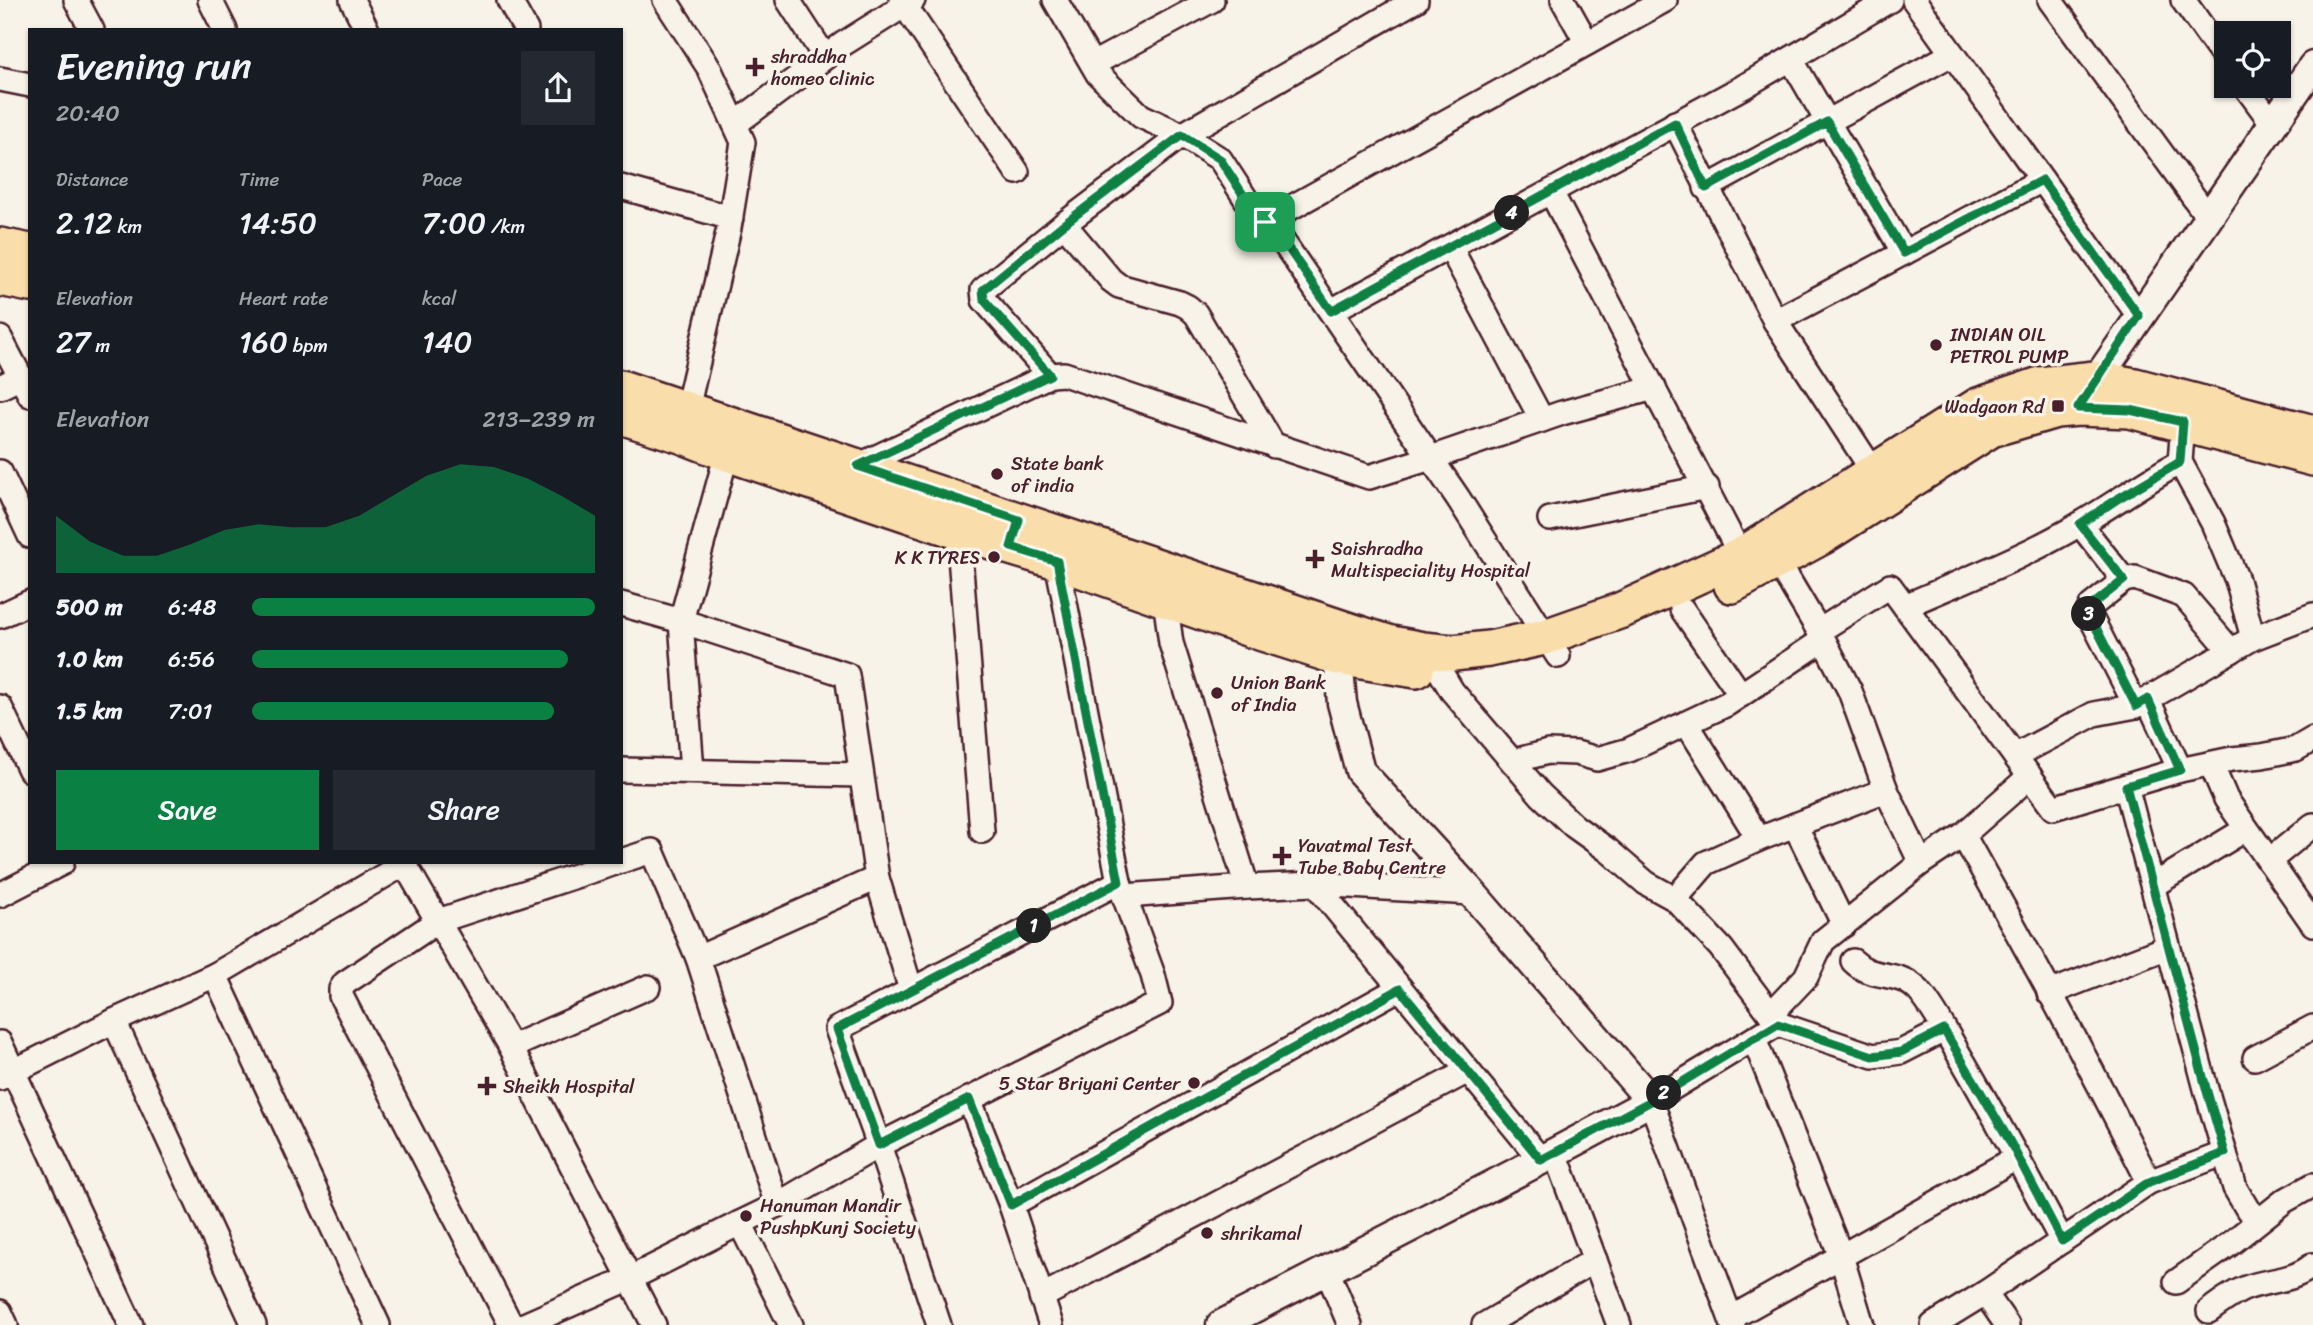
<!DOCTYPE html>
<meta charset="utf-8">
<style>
:root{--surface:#171b24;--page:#242831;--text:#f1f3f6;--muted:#9ea1a6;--accent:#0b8043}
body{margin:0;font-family:Sriracha,sans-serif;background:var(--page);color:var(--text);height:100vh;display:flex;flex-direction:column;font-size:26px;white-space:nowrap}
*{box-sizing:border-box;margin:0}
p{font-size:23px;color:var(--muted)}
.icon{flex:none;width:38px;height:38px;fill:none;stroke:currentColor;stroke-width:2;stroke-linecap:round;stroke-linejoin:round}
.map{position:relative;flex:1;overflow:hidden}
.sheet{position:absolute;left:28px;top:28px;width:595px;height:836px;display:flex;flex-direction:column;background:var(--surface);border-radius:0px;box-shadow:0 2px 5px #0004}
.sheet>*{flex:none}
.fabs{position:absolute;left:2214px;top:21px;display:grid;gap:14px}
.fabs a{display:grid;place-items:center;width:77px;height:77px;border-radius:0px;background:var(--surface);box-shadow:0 2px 5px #0004;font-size:35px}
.pin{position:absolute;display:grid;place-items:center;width:60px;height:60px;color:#fff;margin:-30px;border-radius:14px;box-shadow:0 4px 10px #0006}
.km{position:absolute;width:35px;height:35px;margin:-18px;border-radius:50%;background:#222;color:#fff;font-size:19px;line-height:35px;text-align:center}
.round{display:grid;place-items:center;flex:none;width:74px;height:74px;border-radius:0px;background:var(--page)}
.summary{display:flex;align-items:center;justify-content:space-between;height:119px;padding:0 28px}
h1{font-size:38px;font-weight:600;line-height:52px}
.metrics{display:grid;grid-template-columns:repeat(3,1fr);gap:10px;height:119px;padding:7px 28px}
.metrics div{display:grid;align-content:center}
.metrics b{font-size:30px;font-weight:600}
.metrics small{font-size:19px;font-weight:400}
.metrics p{font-size:19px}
.chart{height:196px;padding:14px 28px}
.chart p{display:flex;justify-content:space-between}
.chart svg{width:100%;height:126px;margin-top:7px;fill:var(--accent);opacity:.7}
.button{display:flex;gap:14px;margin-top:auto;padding:14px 28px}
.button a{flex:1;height:80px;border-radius:0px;background:var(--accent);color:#fff;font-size:28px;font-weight:600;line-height:80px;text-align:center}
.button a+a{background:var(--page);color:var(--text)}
ul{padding:0 28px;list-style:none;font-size:23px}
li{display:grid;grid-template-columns:112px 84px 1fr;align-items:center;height:52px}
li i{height:18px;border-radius:9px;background:var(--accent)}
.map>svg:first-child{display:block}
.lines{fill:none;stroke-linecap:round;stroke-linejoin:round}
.minor-casing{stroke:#4a1f2b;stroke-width:28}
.tertiary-casing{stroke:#4a1f2b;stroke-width:33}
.primary-casing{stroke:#4a1f2b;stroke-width:40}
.minor{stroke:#f7f3e8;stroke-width:23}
.tertiary{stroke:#f7f3e8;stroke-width:28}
.primary{stroke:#f9deab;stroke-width:35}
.route-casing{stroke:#fff;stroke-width:14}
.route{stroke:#0b8043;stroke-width:9}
.poi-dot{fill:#4a1f2b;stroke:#f7f3e8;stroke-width:2.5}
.labels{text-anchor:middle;stroke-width:7;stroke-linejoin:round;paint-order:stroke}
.poi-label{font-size:19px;fill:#4a1f2b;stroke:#f7f3e8;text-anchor:start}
</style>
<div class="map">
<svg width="2313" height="1325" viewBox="0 0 2313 1325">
<rect width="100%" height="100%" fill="#f7f3e8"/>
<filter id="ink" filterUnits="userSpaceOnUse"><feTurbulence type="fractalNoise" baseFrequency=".0143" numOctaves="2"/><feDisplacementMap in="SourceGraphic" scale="14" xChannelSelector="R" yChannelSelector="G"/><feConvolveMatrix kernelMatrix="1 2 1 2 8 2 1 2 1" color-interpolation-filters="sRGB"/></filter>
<g filter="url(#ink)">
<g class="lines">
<!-- minor casing -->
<g class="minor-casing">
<g id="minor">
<polyline points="76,0 92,30"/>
<polyline points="210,0 225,30"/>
<polyline points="352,0 367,30"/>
<polyline points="509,0 526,30"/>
<polyline points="665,0 709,68 743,142 729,228 684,422"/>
<polyline points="788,0 825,57"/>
<polyline points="901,0 1017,172"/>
<polyline points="1055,0 1098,74 1141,116 1182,135 1220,159 1255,213 1277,233 1458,498 1558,656"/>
<polyline points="1563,0 1587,43"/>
<polyline points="1914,0 2139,316"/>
<polyline points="2050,0 2208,217"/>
<polyline points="2183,0 2226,60"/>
<polyline points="1791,59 1904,253"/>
<polyline points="1093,64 1212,0"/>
<polyline points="0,79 30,85"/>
<polyline points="2245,86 2273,124"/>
<polyline points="1675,123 1775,321 1873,471"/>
<polyline points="735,124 843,44 913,0"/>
<polyline points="621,187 731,218"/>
<polyline points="1706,188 1952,54"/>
<polyline points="1551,192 1741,556"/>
<polyline points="1265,222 1665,0"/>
<polyline points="1064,224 1111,280 1119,286 1180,303 1188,307 1196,314 1274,446"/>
<polyline points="1450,247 1542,420"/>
<polyline points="1331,311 1743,87 1890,0"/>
<polyline points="1775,321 2042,180"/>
<polyline points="0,338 30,395"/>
<polyline points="1050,375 984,300 983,290 1064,224 1182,135 1416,0"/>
<polyline points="0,387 21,377"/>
<polyline points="2183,422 2180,462 2213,523 2237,580 2253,638"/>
<polyline points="858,466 1050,375 1064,374 1369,477 1431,458 1562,413 1654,388"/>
<polyline points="0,472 30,536"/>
<polyline points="1550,519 1707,487"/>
<polyline points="2080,524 2124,580 2135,578 2184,596 2231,651"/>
<polyline points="958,531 982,831"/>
<polyline points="1778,562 1819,631 1850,691 1886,790 1921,863"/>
<polyline points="2124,580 2091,606 2088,612 2136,706"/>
<polyline points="1165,599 1171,643 1247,887 1315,884 1541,1160"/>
<polyline points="621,604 681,621 847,675 877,878 911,990"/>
<path d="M1905,606c59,-26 120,-49 175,-82 34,-20 66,-43 100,-62"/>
<polyline points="1682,609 1741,695"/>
<polyline points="0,616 30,602"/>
<polyline points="1819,631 1890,586 2053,808 2180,770 2232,759 2262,756 2296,749 2313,739"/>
<polyline points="1440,671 1452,691 1541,795 1574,826 1609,851 1646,883 1675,899 1721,948 1778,1024 1873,1056 1901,1052 1944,1030"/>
<polyline points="2148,700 2180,770"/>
<polyline points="0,707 30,770"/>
<polyline points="1687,724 1759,839"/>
<polyline points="2015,756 2094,714 2136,706 2253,638 2313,615"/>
<polyline points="1514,761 1548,752 1576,753 1597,759 1629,750 1727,704 1823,640"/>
<polyline points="2211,764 2226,799 2313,924"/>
<polyline points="621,770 861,775"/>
<polyline points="692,771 681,621 727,453"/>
<polyline points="2126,786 2206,1089 2235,1188 2248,1210 2259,1220"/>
<polyline points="1795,825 1844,925"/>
<path d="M1963,835c65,115 127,230 186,347"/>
<polyline points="621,861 652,851 698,958 777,1205"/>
<polyline points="2269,861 2313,825"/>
<polyline points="404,863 511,1047 654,1325"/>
<polyline points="1315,884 1472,893"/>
<polyline points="2154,885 2246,829"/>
<polyline points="0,895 62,863"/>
<polyline points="1125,896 1247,887"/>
<polyline points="1675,899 1706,863 1759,839 1886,790"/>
<polyline points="698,958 877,878"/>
<path d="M1853,961c21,21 44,7 66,30 16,18 32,51 45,72 34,59 66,118 98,178"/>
<polyline points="215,975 378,1325"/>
<polyline points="2049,993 2168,947"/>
<polyline points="1771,1014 1806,977 1823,941 1921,863 1963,835 2030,776"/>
<polyline points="114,1021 254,1325"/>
<polyline points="1754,1039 1841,1256 1862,1325"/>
<polyline points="0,1043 131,1325"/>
<polyline points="511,1047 648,987"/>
<polyline points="2255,1058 2313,1027"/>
<polyline points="0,1078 114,1021 215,975 404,864"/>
<polyline points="969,1099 1011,1205 1051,1325"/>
<polyline points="1555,1153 1619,1325"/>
<polyline points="1011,1205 1400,988"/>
<polyline points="740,1223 791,1325"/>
<polyline points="1327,1270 1350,1325"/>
<polyline points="2176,1282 2230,1244 2284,1201 2313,1185"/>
<polyline points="1985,1293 2007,1325"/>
<polyline points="1041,1297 1468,1071"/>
<path d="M2209,1311c12,-9 24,-18 37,-23 24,-9 47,-6 67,-23"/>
<polyline points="0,1312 6,1325"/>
<polyline points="1731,1318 2018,1157"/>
<polyline points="511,1325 341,996 341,989 345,983 438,921 615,863"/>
<polyline points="524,1325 631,1278 740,1223 777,1205 879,1145 1160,1003 1153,975 1119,882 1057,561"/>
<polyline points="939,1325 879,1145 837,1029 1119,882"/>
<polyline points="1484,1325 1595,1260"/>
<polyline points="1733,1325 1651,1101 1778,1024"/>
<polyline points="1933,1325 1985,1293 2149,1182 2225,1153"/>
</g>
</g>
<!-- tertiary casing -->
<g class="tertiary-casing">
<g id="tertiary">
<polyline points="2086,395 2313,66"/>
<polyline points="1221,1325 1541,1160 1651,1101 1472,893 1360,771 1342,703 1338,657 1342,639"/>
</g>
</g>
<!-- primary casing -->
<g class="primary-casing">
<g id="primary">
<polyline points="0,246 30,252"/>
<polyline points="0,278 30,284"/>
<polyline points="621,388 1344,629 1391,644 1423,650 1453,653 1489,649 1545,637 1622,610 1741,556 1978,406 2040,385 2095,379 2135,386 2313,433"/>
<polyline points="621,416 681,435 727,453 958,531 1057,561 1247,628 1338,657 1416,670"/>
<polyline points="1732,585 1821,537 1991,429 2056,410 2078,408 2130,410 2313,458"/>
</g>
</g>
<!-- minor -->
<use href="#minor" class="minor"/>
<!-- tertiary -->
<use href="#tertiary" class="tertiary"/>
<!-- primary -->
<use href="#primary" class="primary"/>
</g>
</g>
<g class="lines" filter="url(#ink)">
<!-- route casing -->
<g class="route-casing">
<polygon id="route" points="1827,122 1904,253 2042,180 2139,316 2078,408 2130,410 2183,422 2180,462 2119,498 2080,524 2124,580 2091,606 2088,612 2136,706 2148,699 2180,770 2126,786 2206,1088 2225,1153 2149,1182 2062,1241 2009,1140 1944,1030 1901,1052 1873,1056 1778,1024 1651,1101 1541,1160 1400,989 1011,1205 969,1099 879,1145 837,1029 1119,882 1057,561 1011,547 1019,520 858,466 1050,375 984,300 983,290 1064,224 1182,135 1220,159 1255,213 1278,233 1331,311 1675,123 1706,188"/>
</g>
<!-- route -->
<use href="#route" class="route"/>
</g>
<!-- markers -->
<g class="poi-dot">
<path d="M751.5 56.5h7v7h7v7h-7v7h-7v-7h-7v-7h7z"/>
<circle cx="1936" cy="345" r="7"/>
<rect x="2051" y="399" width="14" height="14" rx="3.5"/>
<circle cx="997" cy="474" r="7"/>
<circle cx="994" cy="557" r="7"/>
<path d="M1311.5 548.5h7v7h7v7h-7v7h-7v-7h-7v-7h7z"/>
<circle cx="1217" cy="693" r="7"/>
<path d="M1278.5 845.5h7v7h7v7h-7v7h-7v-7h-7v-7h7z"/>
<circle cx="1194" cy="1083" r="7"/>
<path d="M483.5 1075.5h7v7h7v7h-7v7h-7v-7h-7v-7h7z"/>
<circle cx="746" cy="1216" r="7"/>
<circle cx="1207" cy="1233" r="7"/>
</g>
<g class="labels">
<!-- poi labels -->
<g class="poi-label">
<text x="771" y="63">shraddha<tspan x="771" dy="22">homeo clinic</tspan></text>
<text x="1950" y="341">INDIAN OIL<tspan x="1950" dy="22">PETROL PUMP</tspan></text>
<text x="2044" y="413" text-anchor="end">Wadgaon Rd</text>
<text x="1011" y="470">State bank<tspan x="1011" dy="22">of india</tspan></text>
<text x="1331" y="555">Saishradha<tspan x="1331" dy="22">Multispeciality Hospital</tspan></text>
<text x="980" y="564" text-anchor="end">K K TYRES</text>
<text x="1231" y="689">Union Bank<tspan x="1231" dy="22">of India</tspan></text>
<text x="1298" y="852">Yavatmal Test<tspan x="1298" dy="22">Tube Baby Centre</tspan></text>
<text x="1180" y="1090" text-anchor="end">5 Star Briyani Center</text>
<text x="503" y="1093">Sheikh Hospital</text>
<text x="760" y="1212">Hanuman Mandir<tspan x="760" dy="22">PushpKunj Society</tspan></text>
<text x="1221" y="1240">shrikamal</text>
</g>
</g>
</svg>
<div class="fabs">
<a><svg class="icon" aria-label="locate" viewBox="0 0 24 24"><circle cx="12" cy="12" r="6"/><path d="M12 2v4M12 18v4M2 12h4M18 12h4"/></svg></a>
</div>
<div class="pin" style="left:1265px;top:222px;background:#1e9e55"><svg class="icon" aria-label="arrive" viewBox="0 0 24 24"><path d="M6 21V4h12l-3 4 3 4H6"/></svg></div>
<b class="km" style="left:1034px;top:926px">1</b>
<b class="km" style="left:1664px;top:1093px">2</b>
<b class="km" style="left:2089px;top:614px">3</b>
<b class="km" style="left:1512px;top:213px">4</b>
<section class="sheet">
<div class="summary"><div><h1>Evening run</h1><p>20:40</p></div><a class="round"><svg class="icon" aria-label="share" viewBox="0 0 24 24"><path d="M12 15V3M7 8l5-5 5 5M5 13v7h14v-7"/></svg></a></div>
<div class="metrics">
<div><p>Distance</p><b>2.12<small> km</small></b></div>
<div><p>Time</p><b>14:50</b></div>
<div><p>Pace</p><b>7:00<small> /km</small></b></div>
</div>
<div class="metrics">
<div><p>Elevation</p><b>27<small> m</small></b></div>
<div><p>Heart rate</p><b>160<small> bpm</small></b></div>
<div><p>kcal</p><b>140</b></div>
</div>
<div class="chart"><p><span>Elevation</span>213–239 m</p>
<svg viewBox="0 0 160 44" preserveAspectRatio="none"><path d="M0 44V24L10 33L20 38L30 38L40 34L50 29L60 27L70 28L80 28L90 24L100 17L110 10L120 6L130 7L140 11L150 17L160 24V44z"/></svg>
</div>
<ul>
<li><b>500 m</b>6:48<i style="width:100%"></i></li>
<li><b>1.0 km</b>6:56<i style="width:92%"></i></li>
<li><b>1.5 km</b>7:01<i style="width:88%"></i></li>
</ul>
<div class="button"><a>Save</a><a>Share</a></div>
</section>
</div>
